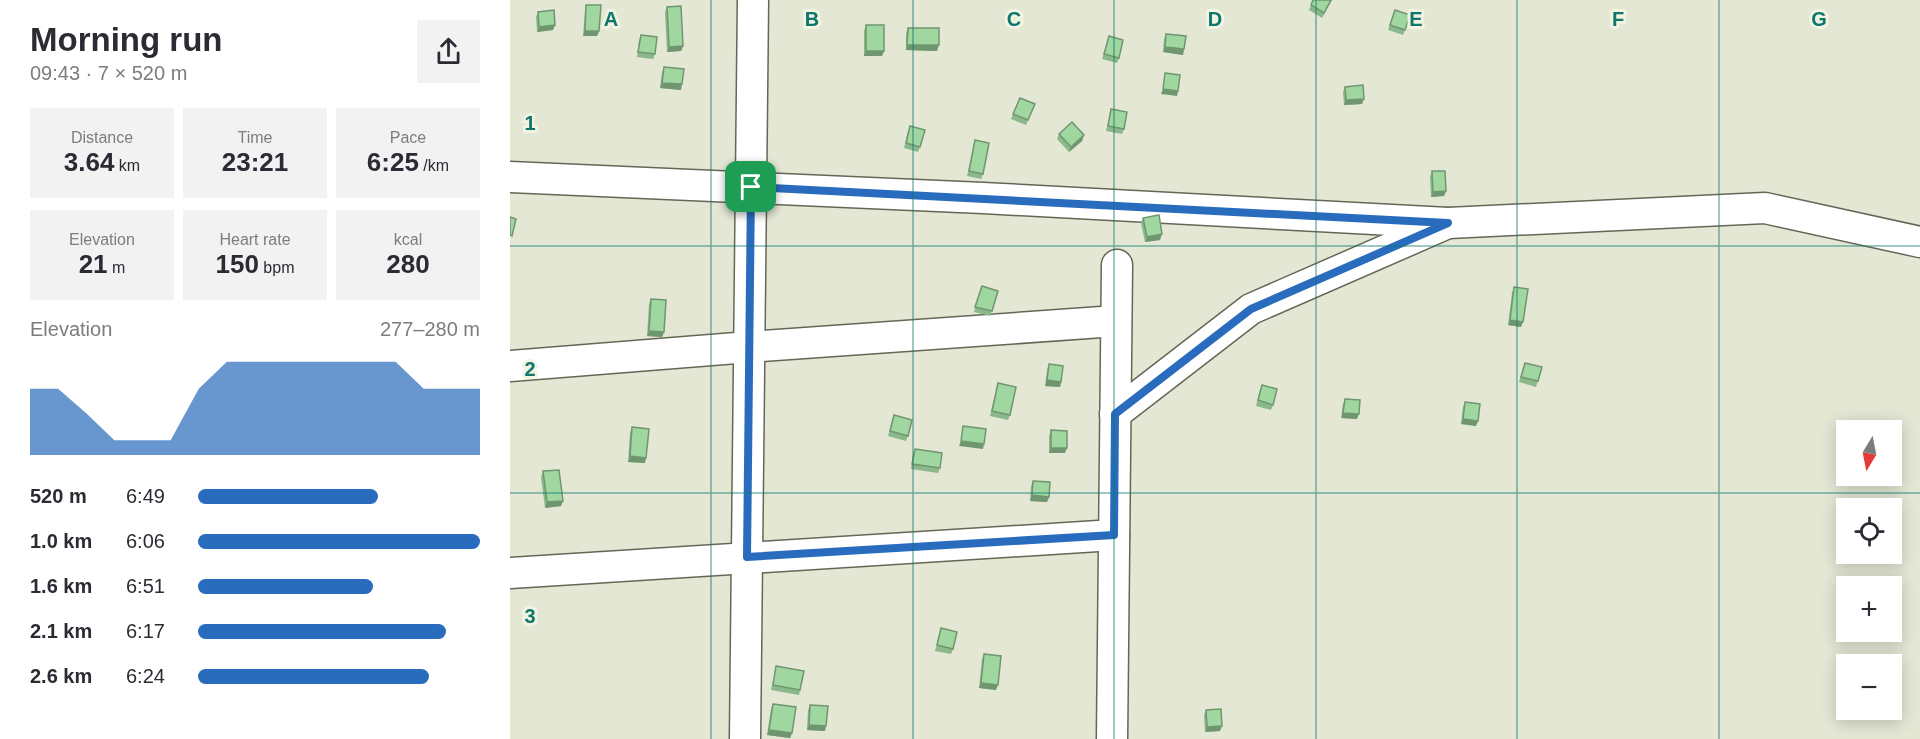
<!DOCTYPE html>
<meta charset="utf-8">
<style>
:root{--surface:#fff;--page:#f2f2f3;--text:#2b2b33;--muted:#7c7c81;--accent:#296cbd}
body{margin:0;font-family:Helvetica,sans-serif;background:var(--page);color:var(--text);height:100vh;display:flex;flex-direction:column;font-size:22px;white-space:nowrap}
*{box-sizing:border-box;margin:0}
p{font-size:20px;color:var(--muted)}
.icon{flex:none;width:33px;height:33px;fill:none;stroke:currentColor;stroke-width:2;stroke-linecap:round;stroke-linejoin:round}
.map{position:relative;flex:1;overflow:hidden}
.drawer{display:flex;flex-direction:column;background:var(--surface);width:510px}
.drawer>*{flex:none}
.needle{width:39px;rotate:190deg}
.fabs{position:absolute;left:1326px;top:420px;display:grid;gap:12px}
.fabs a{display:grid;place-items:center;width:66px;height:66px;border-radius:0px;background:var(--surface);box-shadow:0 3px 15px #0003;font-size:30px}
.pin{position:absolute;display:grid;place-items:center;width:51px;height:51px;color:#fff;margin:-26px;border-radius:12px;box-shadow:0 3px 9px #0006}
.round{display:grid;place-items:center;flex:none;width:63px;height:63px;border-radius:0px;background:var(--page)}
.summary{display:flex;align-items:center;justify-content:space-between;height:102px;padding:0 30px}
h1{font-size:33px;font-weight:700;line-height:45px}
.metrics{display:grid;grid-template-columns:repeat(3,1fr);gap:9px;height:102px;padding:6px 30px}
.metrics div{display:grid;align-content:center;border-radius:0px;background:var(--page);text-align:center}
.metrics b{font-size:26px;font-weight:700}
.metrics small{font-size:16px;font-weight:400}
.metrics p{font-size:16px}
.chart{height:168px;padding:12px 30px}
.chart p{display:flex;justify-content:space-between}
.chart svg{width:100%;height:108px;margin-top:6px;fill:var(--accent);opacity:.7}
ul{padding:0 30px;list-style:none;font-size:20px}
li{display:grid;grid-template-columns:96px 72px 1fr;align-items:center;height:45px}
li i{height:15px;border-radius:8px;background:var(--accent)}
main{display:flex;flex:1;min-height:0}
.map>svg:first-child{display:block}
.lines{fill:none;stroke-linecap:round;stroke-linejoin:round}
.minor-casing{stroke:#646756;stroke-width:33}
.minor{stroke:#fff;stroke-width:30}
.wall{fill:#8ab88a}
.shaded-wall{fill:#709670}
.building{fill:#a0d6a0;stroke:#709670;stroke-width:1.5}
.route-casing{stroke:#fff;stroke-width:12}
.route{stroke:#296cbd;stroke-width:8}
.grid{fill:none;stroke:#0f766e;stroke-width:1.5;stroke-opacity:0.55}
.grid-label{font-size:20px;text-anchor:middle;font-weight:bold;fill:#0f766e;stroke:#f0f4e1;stroke-width:6;stroke-linejoin:round;paint-order:stroke}
</style>
<main>
<section class="drawer">
<div class="summary"><div><h1>Morning run</h1><p>09:43 · 7 × 520 m</p></div><a class="round"><svg class="icon" aria-label="share" viewBox="0 0 24 24"><path d="M12 15V3M7 8l5-5 5 5M5 13v7h14v-7"/></svg></a></div>
<div class="metrics">
<div><p>Distance</p><b>3.64<small> km</small></b></div>
<div><p>Time</p><b>23:21</b></div>
<div><p>Pace</p><b>6:25<small> /km</small></b></div>
</div>
<div class="metrics">
<div><p>Elevation</p><b>21<small> m</small></b></div>
<div><p>Heart rate</p><b>150<small> bpm</small></b></div>
<div><p>kcal</p><b>280</b></div>
</div>
<div class="chart"><p><span>Elevation</span>277–280 m</p>
<svg viewBox="0 0 160 44" preserveAspectRatio="none"><path d="M0 44V17L10 17L20 27L30 38L40 38L50 38L60 17L70 6L80 6L90 6L100 6L110 6L120 6L130 6L140 17L150 17L160 17V44z"/></svg>
</div>
<ul>
<li><b>520 m</b>6:49<i style="width:64%"></i></li>
<li><b>1.0 km</b>6:06<i style="width:100%"></i></li>
<li><b>1.6 km</b>6:51<i style="width:62%"></i></li>
<li><b>2.1 km</b>6:17<i style="width:88%"></i></li>
<li><b>2.6 km</b>6:24<i style="width:82%"></i></li>
</ul>
</section>
<div class="map">
<svg width="1410" height="739" viewBox="0 0 1410 739">
<rect width="100%" height="100%" fill="#e3e7d4"/>
<g class="lines">
<!-- minor casing -->
<g class="minor-casing">
<g id="minor">
<polyline points="0,177 473,198 938,223 741,309 605,414"/>
<polyline points="938,223 1255,208 1410,242"/>
<polyline points="0,366 239,347 606,321"/>
<polyline points="0,573 604,535"/>
<polyline points="235,739 243,0"/>
<polyline points="602,739 607,265"/>
</g>
</g>
<!-- minor -->
<use href="#minor" class="minor"/>
</g>
<!-- wall -->
<g class="wall">
<polygon points="803,0 822,0 812,18 799,10"/>
<polygon points="76,5 89,31 87,36 73,36 75,10"/>
<polygon points="157,7 173,46 171,51 157,52 155,12"/>
<polygon points="885,10 900,15 893,35 878,30"/>
<polygon points="28,12 45,25 43,30 27,32 26,17"/>
<polygon points="356,25 374,51 372,56 354,56 354,31"/>
<polygon points="398,28 427,51 396,50 396,33"/>
<polygon points="656,34 674,49 673,55 653,52 654,39"/>
<polygon points="131,35 145,54 143,59 127,57 129,40"/>
<polygon points="599,36 609,58 607,63 592,59"/>
<polygon points="154,67 171,90 150,88 152,72"/>
<polygon points="835,87 852,104 834,105 833,92"/>
<polygon points="510,98 525,104 516,125 501,119"/>
<polygon points="601,109 614,129 612,134 596,131"/>
<polygon points="398,131 410,147 408,152 394,148"/>
<polygon points="549,134 574,135 572,141 559,152 547,139"/>
<polygon points="465,140 473,174 471,179 457,176"/>
<polygon points="922,171 936,191 934,196 921,197 920,177"/>
<polygon points="633,218 650,240 635,242 631,223"/>
<polygon points="472,286 488,291 480,316 464,312"/>
<polygon points="1004,288 1011,327 998,325 1002,293"/>
<polygon points="141,299 154,332 152,337 137,336 139,304"/>
<polygon points="1015,363 1032,367 1026,387 1009,382"/>
<polygon points="539,364 551,382 550,387 535,386 537,370"/>
<polygon points="488,383 500,415 498,420 480,416"/>
<polygon points="750,390 763,405 761,410 746,406"/>
<polygon points="835,399 847,419 831,418 833,404"/>
<polygon points="955,402 966,426 951,424 953,407"/>
<polygon points="384,415 398,436 396,441 378,436"/>
<polygon points="122,427 135,463 118,462 120,433"/>
<polygon points="541,430 555,453 539,453 539,436"/>
<polygon points="405,449 430,468 428,473 401,469 403,454"/>
<polygon points="33,471 53,501 51,506 35,508 31,477"/>
<polygon points="523,481 539,497 537,502 520,501 521,486"/>
<polygon points="431,628 443,649 441,654 425,651"/>
<polygon points="474,654 486,690 469,688 472,659"/>
<polygon points="266,666 290,690 289,695 261,690"/>
<polygon points="263,704 282,733 280,738 257,735 261,709"/>
<polygon points="300,705 315,731 297,730 298,710"/>
<polygon points="696,710 710,731 695,732 694,715"/>
</g>
<!-- shaded-wall -->
<g class="shaded-wall">
<polygon points="45,25 43,30 27,32 29,27"/>
<polygon points="75,31 89,31 87,36 73,36"/>
<polygon points="397,45 429,45 427,51 396,50"/>
<polygon points="173,46 171,51 157,52 159,47"/>
<polygon points="655,47 674,49 673,55 653,52"/>
<polygon points="356,51 374,51 372,56 354,56"/>
<polygon points="152,83 172,84 171,90 150,88"/>
<polygon points="653,89 668,91 667,96 651,94"/>
<polygon points="854,99 852,104 834,105 836,100"/>
<polygon points="574,135 572,141 559,152 561,147"/>
<polygon points="936,191 934,196 921,197 923,192"/>
<polygon points="652,234 650,240 635,242 637,237"/>
<polygon points="1000,320 1013,322 1011,327 998,325"/>
<polygon points="139,331 154,332 152,337 137,336"/>
<polygon points="537,380 551,382 550,387 535,386"/>
<polygon points="833,413 849,414 847,419 831,418"/>
<polygon points="953,419 968,421 966,426 951,424"/>
<polygon points="451,441 474,444 473,449 449,446"/>
<polygon points="541,448 557,448 555,453 539,453"/>
<polygon points="120,456 136,458 135,463 118,462"/>
<polygon points="522,495 539,497 537,502 520,501"/>
<polygon points="53,501 51,506 35,508 37,502"/>
<polygon points="471,683 488,685 486,690 469,688"/>
<polygon points="299,725 316,726 315,731 297,730"/>
<polygon points="712,726 710,731 695,732 697,727"/>
<polygon points="259,730 282,733 280,738 257,735"/>
</g>
<!-- building -->
<g class="building">
<polygon points="803,0 821,0 814,13 801,5"/>
<polygon points="76,5 91,5 89,31 75,31"/>
<polygon points="171,6 173,46 159,47 157,7"/>
<polygon points="44,10 45,25 29,27 28,12"/>
<polygon points="885,10 900,15 895,30 880,25"/>
<rect x="356" y="25" width="18" height="26"/>
<polygon points="398,28 429,28 429,45 397,45"/>
<polygon points="656,34 676,36 674,49 655,47"/>
<polygon points="131,35 147,37 145,54 128,52"/>
<polygon points="599,36 613,40 609,58 594,54"/>
<polygon points="154,67 174,69 172,84 152,83"/>
<polygon points="655,73 670,75 668,91 653,89"/>
<polygon points="853,85 854,99 836,100 835,87"/>
<polygon points="510,98 525,104 518,120 503,114"/>
<polygon points="601,109 617,112 614,129 598,126"/>
<polygon points="562,122 574,135 561,147 549,134"/>
<polygon points="400,126 415,130 410,147 396,143"/>
<polygon points="465,140 479,143 473,174 459,171"/>
<polygon points="922,171 935,171 936,191 923,192"/>
<polygon points="649,215 652,234 637,237 633,218"/>
<polygon points="0,217 6,219 2,236 0,235"/>
<polygon points="472,286 488,291 482,311 465,307"/>
<polygon points="1004,287 1018,289 1013,322 1000,320"/>
<polygon points="141,299 156,300 154,332 139,331"/>
<polygon points="1015,363 1032,367 1028,381 1011,377"/>
<polygon points="539,364 553,366 551,382 537,380"/>
<polygon points="488,383 506,387 500,415 482,411"/>
<polygon points="752,385 767,389 763,405 748,400"/>
<polygon points="835,399 850,400 849,414 833,413"/>
<polygon points="955,402 970,404 968,421 953,419"/>
<polygon points="384,415 402,420 398,436 380,431"/>
<polygon points="453,426 476,429 474,444 451,441"/>
<polygon points="122,427 139,429 136,458 120,456"/>
<polygon points="541,430 557,431 557,448 541,448"/>
<polygon points="405,449 432,453 430,468 402,464"/>
<polygon points="49,470 53,501 37,502 33,471"/>
<polygon points="523,481 540,482 539,497 522,495"/>
<polygon points="431,628 447,632 443,649 427,645"/>
<polygon points="474,654 491,656 488,685 471,683"/>
<polygon points="266,666 294,671 290,690 263,685"/>
<polygon points="263,704 286,707 282,733 259,730"/>
<polygon points="300,705 318,706 316,726 299,725"/>
<polygon points="711,709 712,726 697,727 696,710"/>
</g>
<g class="lines">
<!-- route casing -->
<g class="route-casing">
<polygon id="route" points="241,187 938,223 741,309 605,414 604,535 237,557"/>
</g>
<!-- route -->
<use href="#route" class="route"/>
</g>
<!-- grid -->
<path class="grid" d="M201,0v739M403,0v739M604,0v739M806,0v739M1007,0v739M1209,0v739M0,246h1410M0,493h1410"/>
<g class="grid-label">
<text x="101" y="26">A</text>
<text x="302" y="26">B</text>
<text x="504" y="26">C</text>
<text x="705" y="26">D</text>
<text x="906" y="26">E</text>
<text x="1108" y="26">F</text>
<text x="1309" y="26">G</text>
<text x="20" y="130">1</text>
<text x="20" y="376">2</text>
<text x="20" y="623">3</text>
</g>
</svg>
<div class="fabs">
<a><svg class="needle" viewBox="-14 -14 28 28"><path d="M0-13l5 13h-10z" fill="#e53935"/><path d="M0 13l5-13h-10z" fill="#7c7c81"/></svg></a>
<a><svg class="icon" aria-label="locate" viewBox="0 0 24 24"><circle cx="12" cy="12" r="6"/><path d="M12 2v4M12 18v4M2 12h4M18 12h4"/></svg></a>
<a>+</a>
<a>−</a>
</div>
<div class="pin" style="left:241px;top:187px;background:#1e9e55"><svg class="icon" aria-label="arrive" viewBox="0 0 24 24"><path d="M6 21V4h12l-3 4 3 4H6"/></svg></div>
</div>
</main>
